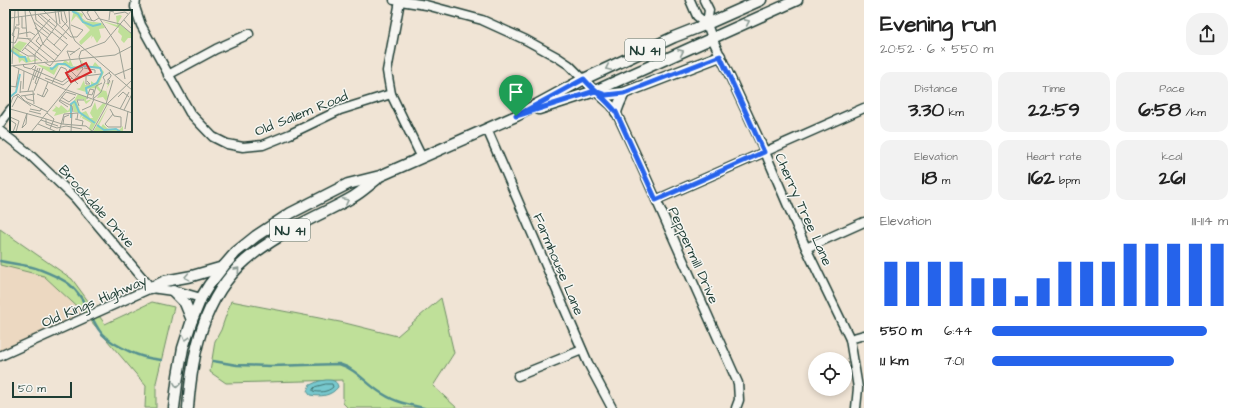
<!DOCTYPE html>
<meta charset="utf-8">
<style>
:root{--surface:#fff;--page:#f2f2f2;--text:#222;--muted:#767676;--accent:#2563eb}
body{margin:0;font-family:"Architects Daughter",sans-serif;background:var(--page);color:var(--text);height:100vh;display:flex;flex-direction:column;font-size:15px;white-space:nowrap}
*{box-sizing:border-box;margin:0}
p{font-size:13px;color:var(--muted)}
.icon{flex:none;width:22px;height:22px;fill:none;stroke:currentColor;stroke-width:2;stroke-linecap:round;stroke-linejoin:round}
.map{position:relative;flex:1;overflow:hidden}
.panel{display:flex;flex-direction:column;background:var(--surface);width:380px}
.panel>*{flex:none}
.controls{position:absolute;left:808px;top:352px;display:grid;gap:8px}
.controls a{display:grid;place-items:center;width:44px;height:44px;border-radius:50%;background:var(--surface);box-shadow:0 2px 6px #0003;font-size:20px}
.scale{position:absolute;left:12px;bottom:10px;width:60px;box-sizing:border-box;padding-left:4px;border:2px solid #1f3d34;border-top:0;font-size:11px;line-height:14px;white-space:nowrap;color:#1f3d34;-webkit-text-stroke:3px #f6f6f2;paint-order:stroke}
.pin{position:absolute;display:grid;place-items:center;width:34px;height:34px;color:#fff;margin:-41px -17px;border-radius:50% 50% 50% 0;rotate:-45deg;box-shadow:0 0 4px #0007}
.pin .icon{rotate:45deg}
.round{display:grid;place-items:center;flex:none;width:42px;height:42px;border-radius:16px;background:var(--page)}
.summary{display:flex;align-items:center;justify-content:space-between;height:68px;padding:0 16px}
h1{font-size:22px;font-weight:800;line-height:30px}
.stats{display:grid;grid-template-columns:repeat(3,1fr);gap:6px;height:68px;padding:4px 16px}
.stats div{display:grid;align-content:center;border-radius:10px;background:var(--page);text-align:center}
.stats b{font-size:20px;font-weight:800}
.stats small{font-size:11px;font-weight:400}
.stats p{font-size:11px}
.chart{height:112px;padding:8px 16px}
.chart p{display:flex;justify-content:space-between}
.chart svg{width:100%;height:72px;margin-top:4px;stroke:var(--accent);stroke-width:6}
ul{padding:0 16px;list-style:none;font-size:13px}
li{display:grid;grid-template-columns:64px 48px 1fr;align-items:center;height:30px}
li i{height:10px;border-radius:5px;background:var(--accent)}
main{display:flex;flex:1;min-height:0}
.map>svg:first-child{display:block}
.built{fill:#ecd8c1}
.green{fill:#bfe099;stroke:#6f8e66}
.water{fill:#77c8ce;stroke:#549090}
.lines{fill:none;stroke-linecap:round;stroke-linejoin:round}
.shore{stroke:#427572;stroke-width:1}
.stream{stroke:#549090;stroke-width:2.5}
.minor-casing{stroke:#1f3d34;stroke-width:11}
.major-casing{stroke:#1f3d34;stroke-width:13}
.minor{stroke:#f6f6f2;stroke-width:8}
.major{stroke:#f6f6f2;stroke-width:10}
.oneway{stroke:#8a9a93}
.route-casing{stroke:#fff;stroke-width:8}
.route{stroke:#2563eb;stroke-width:5}
.labels{text-anchor:middle;stroke-width:3;stroke-linejoin:round;paint-order:stroke}
.shield{fill:#f6f6f2;stroke:#60746d;stroke-width:1}
.shield-label{font-size:13px;font-weight:bold;fill:#1f3d34}
.street-label{font-size:14px;fill:#1f3d34;stroke:#f6f6f2}
.inset-river{fill:none;stroke:#77c8ce;stroke-width:2}
.inset-road{fill:none;stroke:#9ca195;stroke-width:1}
.view{fill:#d62828;fill-opacity:0.15;stroke:#d62828;stroke-width:2}
.inset-edge{fill:none;stroke:#1f3d34;stroke-width:2}
</style>
<main>
<div class="map">
<svg width="864" height="408" viewBox="0 0 864 408">
<rect width="100%" height="100%" fill="#f0e4d5"/>
<filter id="ink" filterUnits="userSpaceOnUse"><feTurbulence type="fractalNoise" baseFrequency=".025" numOctaves="2"/><feDisplacementMap in="SourceGraphic" scale="8" xChannelSelector="R" yChannelSelector="G"/><feConvolveMatrix kernelMatrix="1 2 1 2 8 2 1 2 1" color-interpolation-filters="sRGB"/></filter>
<g filter="url(#ink)">
<!-- built -->
<polygon class="built" points="0,265 44,276 85,314 0,354"/>
<!-- green -->
<g class="green">
<polygon points="0,229 72,279 105,324 152,302 174,307 156,383 156,408 145,408 146,386 85,314 44,276 0,265"/>
<polygon points="441,298 454,353 433,386 457,408 348,408 343,403 343,380 226,383 210,372 215,341 221,330 231,301 345,323 397,336"/>
</g>
<!-- water -->
<path class="water" d="M326,380c5,0 11,0 12,7 -7,9 -17,10 -28,8l-3,-4 3,-6 9,-4z"/>
<g class="lines">
<!-- shore -->
<path class="shore" d="M326,384h6l1,3c-5,5 -14,6 -20,4v-2l2,-2z"/>
<!-- stream -->
<g class="stream">
<path d="M0,261c9,2 18,3 27,5 10,1 34,12 42,18 15,12 20,31 30,46 6,11 37,26 50,28 4,1 8,1 12,2"/>
<path d="M213,361l24,4 34,1 68,-2c18,5 28,21 44,30 12,8 27,11 41,14"/>
</g>
<!-- minor casing -->
<g class="minor-casing">
<g id="minor">
<polyline points="136,0 135,7 141,25 190,113 213,137 227,144 243,147 263,145 290,134 340,110 391,94"/>
<polyline points="394,0 426,5 482,20 526,40 557,57 569,65 595,91 611,105 616,112 638,159 738,383 739,400 736,408"/>
<polyline points="690,0 697,16 707,24"/>
<polyline points="704,0 709,10 707,24 712,38 765,152 806,248 850,339 858,388 856,408"/>
<polyline points="400,1 387,71 391,94 422,158"/>
<polyline points="168,75 216,49 249,34"/>
<polyline points="0,124 11,109"/>
<polyline points="487,129 588,363 612,408"/>
<polyline points="0,131 27,152 75,198 151,288"/>
<polyline points="656,200 864,108"/>
<polyline points="806,248 864,222"/>
<polyline points="850,339 864,335"/>
<polyline points="0,356 151,288 180,292 201,298"/>
<polyline points="518,376 582,350"/>
</g>
</g>
<!-- major casing -->
<g class="major-casing">
<g id="major">
<polyline points="595,91 606,95 624,93 720,56"/>
<polyline points="539,109 595,91 797,0"/>
<polyline points="616,112 619,104 624,93"/>
<polyline points="151,288 165,281 192,276 223,267"/>
<polyline points="173,291 185,303 192,320"/>
<polyline points="174,408 178,376 183,348 192,320 201,298 209,285 223,267 236,252 256,236 291,213 348,184 380,176 516,116 584,79 674,37 707,24 761,0"/>
<path d="M188,408c4,-54 15,-111 58,-148 16,-14 35,-25 53,-35 18,-10 37,-18 54,-28 9,-5 16,-12 24,-18"/>
</g>
</g>
<!-- minor -->
<use href="#minor" class="minor"/>
<!-- major -->
<use href="#major" class="major"/>
</g>
<!-- one-way arrows -->
<defs><path id="oneway-chevron" d="M-2-3.5L2.5 0L-2 3.5" fill="none" stroke-width="1.6" stroke-linecap="round" stroke-linejoin="round"/></defs>
<g class="oneway">
<use href="#oneway-chevron" transform="translate(747 22) rotate(-24)"/>
<use href="#oneway-chevron" transform="translate(681 52) rotate(-24)"/>
<use href="#oneway-chevron" transform="translate(608 68) rotate(155)"/>
<use href="#oneway-chevron" transform="translate(346 201) rotate(-27)"/>
<use href="#oneway-chevron" transform="translate(237 270) rotate(-48)"/>
<use href="#oneway-chevron" transform="translate(187 277) rotate(169)"/>
<use href="#oneway-chevron" transform="translate(186 338) rotate(106)"/>
<use href="#oneway-chevron" transform="translate(177 385) rotate(97)"/>
</g>
</g>
<g class="lines" filter="url(#ink)">
<!-- route casing -->
<g class="route-casing">
<path id="route" d="M516,116l79,-25 11,4 18,-2 96,-37 44,96 -108,48 -40,-88c-9,-12 -22,-21 -32,-33l-68,37"/>
</g>
<!-- route -->
<use href="#route" class="route"/>
</g>
<g class="labels">
<!-- shield labels -->
<g class="shield">
<rect x="625" y="39" width="40" height="22" rx="3"/>
<rect x="270" y="219" width="40" height="22" rx="3"/>
</g>
<g class="shield-label">
<text x="645" y="55">NJ 41</text>
<text x="290" y="235">NJ 41</text>
</g>
<!-- street labels -->
<g class="street-label">
<text transform="translate(301 113) rotate(-22)" y="5">Old Salem Road</text>
<text transform="translate(97 206) rotate(48)" y="5">Brookdale Drive</text>
<text transform="translate(804 209) rotate(66)" y="5">Cherry Tree Lane</text>
<text transform="translate(694 255) rotate(66)" y="5">Peppermill Drive</text>
<text transform="translate(559 264) rotate(67)" y="5">Farmhouse Lane</text>
<text transform="translate(94 301) rotate(-23)" y="5">Old Kings Highway</text>
</g>
</g>
<!-- overview -->
<g transform="translate(10 10)">
<rect width="122" height="122" fill="#f0e4d5"/>
<path d="M64,0l9,4 -1,4 4,3 16,2 3,5 -6,1 2,8 -4,6 -4,-7 -2,3 1,-4 -11,10 -2,-3 11,-12 -14,-14 -5,6zM110,5l2,1 -4,7 14,11v4h-4l-4,5 -3,-3 1,-4 -4,-4 1,-4 -17,-7 15,4 -1,-9zM9,31l8,2 -8,10 8,5 1,-2 3,5 5,-2 3,1 -13,3 -4,-3 -3,3 -1,-8 -8,-5zM60,49l3,7 9,2 -5,3 -2,-4 -16,-2 -5,10 -18,-11 17,4 3,-5 6,1 3,-4 4,3zM72,50l1,5 9,2 3,-5 9,10 -6,14 3,4 5,1 2,-6 -3,-2 5,1 2,-4 -6,10 2,7 -2,4 -3,-4 -6,1 3,-6 -4,-4 -9,1 1,8 -2,-5 -10,-3 4,-1 4,-8 1,5h6v-4l4,3 7,-11 -2,-5 -16,-1 -3,-6zM68,84l9,3 -1,4 6,-2 -6,5 -3,-5 -7,1 5,13 5,-2 4,7h3l-3,-5 5,-11 2,8 6,-7 3,1 -15,28 -2,-4 2,-5 -9,-5 1,-3 -3,3 1,-5 -7,-1 -2,-8v7l-18,5 2,-4 -4,-1 4,-4 -2,-2 5,3 2,-3 7,6zM99,95l-10,20 2,2 2,-3 5,5 11,1 4,-4v6h-30z" fill="#bfe099"/>
<path class="inset-river" d="M62,1l6,3 5,8 10,4 8,-2M0,40l10,7h5l2,5M73,56l17,2 2,5 -5,10 -11,5 1,6M40,58l2,1 6,-5h7l6,4 11,-1M0,87l6,-5 4,-18M65,92l4,10 16,11M61,108v-14l4,-3M87,115l7,5 12,-1 5,3"/>
<path class="inset-road" d="M15,0l2,27M19,0l14,34M25,0l1,10 16,13M33,0l28,27h6l6,-7 -12,-5M48,0l2,14M59,0l1,20 5,11 57,49M71,0l6,9 7,2 5,-3M80,0l-3,2 5,9M84,0l25,38 6,31M30,4l16,13M104,4l11,-2 3,2M28,5l16,15M12,7v11h4M0,8l61,-8M90,9l20,5 12,10M99,10l1,-9 4,1M114,10l8,9M24,12l16,13M6,15h3l-1,-15M25,18l13,10M51,18l6,-6 -3,-11M45,19l12,10M42,22l16,13M9,24l11,-2 5,3M5,27l-3,-2 4,-9M29,27l-3,4 5,5M8,28l13,1M17,28l27,22M37,29l14,12M0,32l5,1 3,-6 1,-9h-4M17,34l21,17M33,34l15,12M44,35l15,-17 -7,-8 -1,-9M3,37l15,9h7M15,38l17,13M12,41l28,-32M60,45l10,-7M60,49l-3,-8 8,1M34,52l6,4 17,-21M2,54l3,-54M13,54l1,3 7,2 4,-4M25,54v-10l22,-29 -2,-15M0,56l105,-11 17,-9M3,56l51,23 68,24M74,58l11,2v3M22,59l30,13 8,-6M59,59l8,8 24,-3M73,59l-4,-12 2,-6 24,-9 27,-32M105,65l17,-7M76,66v8h4l-3,-3M35,68l18,7 9,-7M98,69l2,2 -2,3v-5h1l2,-3v-1l-2,-2M23,70l5,-12M95,71l-2,-4 7,-5M42,73l9,-16 5,2 2,5 10,10M27,74l-2,-1 5,-15M0,76l6,1 3,-18M13,79l1,-18M18,81l8,-25M24,81l9,-23M10,82l13,-1 1,13M10,83l1,-12M27,84l7,3 4,-7 -2,-2M6,85l15,11M14,85l3,4 7,2M11,86l14,-2M32,87l6,-15M51,87l8,5 6,-5M108,87l5,-5 6,5M83,88l3,-12 6,-3M77,89l1,-5 4,1 2,-5 -4,-1 -2,5M83,89l8,-7 4,-11M50,90l12,6 1,6M96,94l7,-24M0,95l3,-8 5,-3 7,7 23,11M69,96l-2,-6h7M2,97l6,-11M58,97l-9,-6 7,-9 10,3M0,99l33,9M20,99l10,2 2,-3M100,99l4,7 7,1v10h-13l-3,-3 8,-10M110,99l9,-17M72,100l9,-4 3,-7M114,100l8,-16M19,101l12,3M17,103l-5,15 4,-4 1,-11M37,103l7,6 -4,10M0,107l9,4 -3,11M33,108l19,6 24,2 6,5M36,109v5l11,4 9,-2 16,3M65,109l8,2 -1,5M0,110l6,4 -3,8M31,110l17,6M28,114l19,8M53,114l1,-7 5,-2M115,119l3,-18M21,122l52,-63M49,122l5,-18 14,-1 -1,6M61,122l1,-19M82,122l16,-29 24,-23"/>
<path class="view" d="M76,53l5,9 -20,10 -5,-9z"/>
<rect width="122" height="122" class="inset-edge"/>
</g>
</svg>
<div class="controls">
<a><svg class="icon" aria-label="locate" viewBox="0 0 24 24"><circle cx="12" cy="12" r="6"/><path d="M12 2v4M12 18v4M2 12h4M18 12h4"/></svg></a>
</div>
<div class="scale">50 m</div>
<div class="pin" style="left:516px;top:116px;background:#1e9e55"><svg class="icon" aria-label="arrive" viewBox="0 0 24 24"><path d="M6 21V4h12l-3 4 3 4H6"/></svg></div>
</div>
<section class="panel">
<div class="summary"><div><h1>Evening run</h1><p>20:52 · 6 × 550 m</p></div><a class="round"><svg class="icon" aria-label="share" viewBox="0 0 24 24"><path d="M12 15V3M7 8l5-5 5 5M5 13v7h14v-7"/></svg></a></div>
<div class="stats">
<div><p>Distance</p><b>3.30<small> km</small></b></div>
<div><p>Time</p><b>22:59</b></div>
<div><p>Pace</p><b>6:58<small> /km</small></b></div>
</div>
<div class="stats">
<div><p>Elevation</p><b>18<small> m</small></b></div>
<div><p>Heart rate</p><b>162<small> bpm</small></b></div>
<div><p>kcal</p><b>261</b></div>
</div>
<div class="chart"><p><span>Elevation</span>111–114 m</p>
<svg viewBox="0 0 160 44" preserveAspectRatio="none"><path d="M5 44V17M15 44V17M25 44V17M35 44V17M45 44V27M55 44V27M65 44V38M75 44V27M85 44V17M95 44V17M105 44V17M115 44V6M125 44V6M135 44V6M145 44V6M155 44V6"/></svg>
</div>
<ul>
<li><b>550 m</b>6:44<i style="width:91%"></i></li>
<li><b>1.1 km</b>7:01<i style="width:77%"></i></li>
</ul>
</section>
</main>
